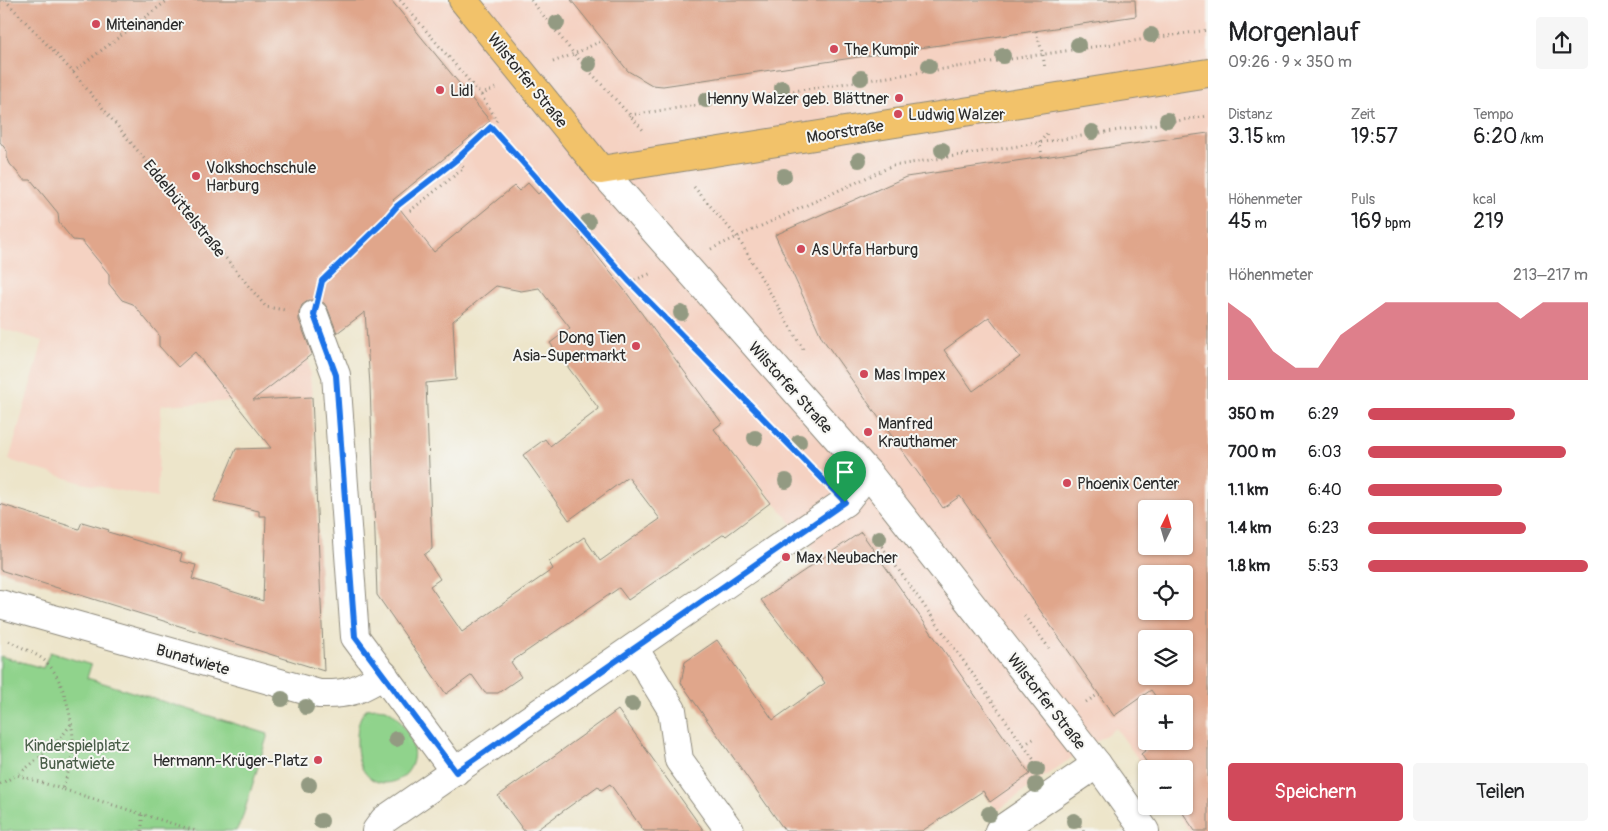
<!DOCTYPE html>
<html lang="de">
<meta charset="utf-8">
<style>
:root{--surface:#fff;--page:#f6f6f6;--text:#202124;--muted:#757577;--accent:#d1495b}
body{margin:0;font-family:Pangolin,sans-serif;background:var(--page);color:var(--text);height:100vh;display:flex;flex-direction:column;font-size:19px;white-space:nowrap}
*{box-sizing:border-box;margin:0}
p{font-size:16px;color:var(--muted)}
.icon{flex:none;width:28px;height:28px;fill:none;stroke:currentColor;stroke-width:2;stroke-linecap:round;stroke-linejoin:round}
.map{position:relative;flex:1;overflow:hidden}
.sheet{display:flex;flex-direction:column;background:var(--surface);width:400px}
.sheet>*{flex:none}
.needle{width:32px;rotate:5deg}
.fabs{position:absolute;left:1138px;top:500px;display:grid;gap:10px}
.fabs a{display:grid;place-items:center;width:55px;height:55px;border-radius:5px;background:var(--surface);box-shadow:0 1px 4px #0004;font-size:25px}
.pin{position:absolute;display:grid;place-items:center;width:42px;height:42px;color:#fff;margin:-51px -21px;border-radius:50% 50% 50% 0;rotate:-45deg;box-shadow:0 0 5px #0007}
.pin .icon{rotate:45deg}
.round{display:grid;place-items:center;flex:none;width:52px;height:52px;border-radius:5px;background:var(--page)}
.overview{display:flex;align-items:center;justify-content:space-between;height:85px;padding:0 20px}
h1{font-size:28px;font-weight:600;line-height:38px}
.figures{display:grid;grid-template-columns:repeat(3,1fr);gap:8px;height:85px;padding:5px 20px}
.figures div{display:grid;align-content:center}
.figures b{font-size:21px;font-weight:600}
.figures small{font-size:14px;font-weight:400}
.figures p{font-size:14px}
.chart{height:140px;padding:10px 20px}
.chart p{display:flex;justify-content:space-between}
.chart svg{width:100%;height:90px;margin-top:5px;fill:var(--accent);opacity:.7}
.cta{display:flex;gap:10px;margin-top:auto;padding:10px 20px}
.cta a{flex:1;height:58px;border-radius:5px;background:var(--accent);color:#fff;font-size:20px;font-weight:600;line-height:58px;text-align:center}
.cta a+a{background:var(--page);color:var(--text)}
ul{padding:0 20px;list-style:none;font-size:16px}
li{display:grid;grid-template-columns:80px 60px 1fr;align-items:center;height:38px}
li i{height:12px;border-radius:6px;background:var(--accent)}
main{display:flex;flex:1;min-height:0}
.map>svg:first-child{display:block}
.built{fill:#f5d2c2;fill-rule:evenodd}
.green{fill:#90d38c;stroke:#5e7f5c}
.building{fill:#e0a68b;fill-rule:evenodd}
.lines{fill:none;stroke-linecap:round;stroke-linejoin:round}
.minor-casing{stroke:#8c887a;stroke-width:30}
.major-casing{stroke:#8c887a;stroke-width:30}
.path{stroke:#8c887a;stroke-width:3;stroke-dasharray:1 4;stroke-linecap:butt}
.minor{stroke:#fff;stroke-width:28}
.major{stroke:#f2c26a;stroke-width:28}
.tree{fill:#939a82}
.route-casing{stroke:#fff;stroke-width:10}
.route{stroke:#1a73e8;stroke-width:6}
.poi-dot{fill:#d1495b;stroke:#f6f6f2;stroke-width:2}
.labels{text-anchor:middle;stroke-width:4;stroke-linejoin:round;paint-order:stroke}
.poi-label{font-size:16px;fill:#2b2b2b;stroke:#f6f6f2;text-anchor:start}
.street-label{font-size:16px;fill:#2b2b2b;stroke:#f6f6f2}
.park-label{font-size:16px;fill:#495d48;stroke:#f6f6f2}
</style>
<main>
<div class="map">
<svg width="1208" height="831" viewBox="0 0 1208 831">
<rect width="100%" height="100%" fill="#f6f6f2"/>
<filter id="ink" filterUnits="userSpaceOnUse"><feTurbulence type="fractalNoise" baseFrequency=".02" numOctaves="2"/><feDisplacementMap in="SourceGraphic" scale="10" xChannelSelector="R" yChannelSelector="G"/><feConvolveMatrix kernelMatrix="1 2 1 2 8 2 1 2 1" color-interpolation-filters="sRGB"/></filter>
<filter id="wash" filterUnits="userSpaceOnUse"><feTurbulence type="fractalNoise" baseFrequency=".0096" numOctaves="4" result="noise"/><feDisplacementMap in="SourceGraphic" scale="20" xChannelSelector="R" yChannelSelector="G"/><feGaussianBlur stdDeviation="1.12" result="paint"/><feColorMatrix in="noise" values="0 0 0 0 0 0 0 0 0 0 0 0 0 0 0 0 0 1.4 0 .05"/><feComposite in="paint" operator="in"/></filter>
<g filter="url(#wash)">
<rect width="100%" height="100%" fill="#ede5ca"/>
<!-- built -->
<path class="built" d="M0,0h1208v831h-19l-17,-25h12v-37h-38v1l-30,-42 -77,52 -42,31 -176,-252 -107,-130 8,-7 -51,-70 -47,-63 -75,-94 -5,-6 -6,5 -10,-11 -9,8 -5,-5 -206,172 4,39 -151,8 -4,93 -75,-15 -73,-23 34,-119 -43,-13zM1146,509h38v37h-38zM1146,574h38v37h-38zM1146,639h38v37h-38zM1146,704h38v37h-38z"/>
<!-- green -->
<g class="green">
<polygon points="50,652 91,665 87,678 268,734 242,819 236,831 0,831 0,656 43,668"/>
<path d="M377,708c3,1 8,0 11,2 8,4 16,16 20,24 27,50 -53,76 -51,7 0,-12 1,-23 9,-32z"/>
</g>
<g id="blocks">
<!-- building -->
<g class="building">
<path d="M0,0h391l99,121 -97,79 41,52 80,-66 5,5 9,-8 10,11 6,-5 82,103 96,131 -8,6 56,74 -44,33 -2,-2 -96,66 -9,-12 -108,74 10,15 -23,16h-13l-13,-18 -26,19 -69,-99 -7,-210 -5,-73 -28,21 -9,-24 -4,-6 -8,-3h-7l-7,5 -3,8v7l13,34 -59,46 59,-3 12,274 -324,-101v-66l79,25 3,-7 27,8 -1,2 74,22 -2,7 16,4 -4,14 71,22 3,-85h-7v-5l-45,-10 22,-52 35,-1 -76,-96 -17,15 -19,-21v-11l-26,-31 -11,-4 -13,-16v-10l-27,-33 -9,-1 -14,-17 -1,-10 -27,-33h-7l-14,-16 -3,-7v-6l-7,-9zM496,286l25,5 18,-3 31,40 -20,15 49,66 -49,37 -5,-7 -22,16 46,65 59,-43 32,42 -60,42 -16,-24 -35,25 4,7 -91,63 -32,-46 10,-7 -16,-24 8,-6 -6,-166 30,-3 -3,-59z"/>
<polygon points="571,0 1135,0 1136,16 663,86 652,85 628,71"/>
<path d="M1208,133v698h-13l-17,-25h6v-37h-33l-10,-15 16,-13h27v-37h-23l-10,-14 -37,26 -154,-220 -17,12 -121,-170 -47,-103 131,-58zM989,317l31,40 -47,34 -29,-41zM1146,509h38v37h-38zM1146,574h38v37h-38zM1146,639h38v37h-38z"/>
<polygon points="861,532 1030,774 990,802 983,791 922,831 785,831 681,683 685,662 717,640 773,720 825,683 761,600"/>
<polygon points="618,710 704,831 644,831 610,784 601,790 598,786 535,831 524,831 498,796"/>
</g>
</g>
</g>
<g filter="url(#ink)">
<use href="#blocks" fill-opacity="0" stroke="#8c887a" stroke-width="1"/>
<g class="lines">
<!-- minor casing -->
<g class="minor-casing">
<g id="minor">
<polyline points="601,170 868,473 1097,764 1145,831"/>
<polyline points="314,315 336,375 355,637 455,772"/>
<path d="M0,604l319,90c30,1 39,-4 65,-19"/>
<polyline points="634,648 672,710 679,760 730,831"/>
<polyline points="376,831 384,820 839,506 845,502 868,473"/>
<polyline points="999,831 1097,764"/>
</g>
</g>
<!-- major casing -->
<g class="major-casing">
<polyline id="major" points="463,0 601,170 1208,73"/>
</g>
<!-- path -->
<g class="path">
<polyline points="5,0 73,72 266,307 285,310"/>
<polyline points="400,0 481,95 497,120 491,127 630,282 824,480"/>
<polyline points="531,0 574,54 645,132"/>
<polyline points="1036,31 1043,55 1045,69"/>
<polyline points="553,62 574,54 603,40"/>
<polyline points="73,72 168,0"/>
<polyline points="481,95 495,88"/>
<polyline points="630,115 1208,30"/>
<polyline points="1042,157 1040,142 1049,131"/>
<polyline points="694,187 738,238 803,349"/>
<polyline points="410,211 464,168 456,160 491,127"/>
<polyline points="711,249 892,166 1208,116"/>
<polyline points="630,282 652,273"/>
<polyline points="321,284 322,281 385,220 397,205 456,160"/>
<polyline points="873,534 1039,767"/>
<polyline points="1024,616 1035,629 1049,648"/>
<path d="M9,641c11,6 29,13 37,21 19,17 29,66 27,90 -1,12 -7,26 -11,37l134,42"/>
<polyline points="1086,702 1099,694"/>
<polyline points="1024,745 1036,737"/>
<polyline points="0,784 17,775"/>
<path d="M62,789l-45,-14c20,-15 40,-30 54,-51"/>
<polyline points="1074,818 1084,831"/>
<polyline points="142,831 142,814"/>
</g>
<!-- minor -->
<use href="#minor" class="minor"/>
<!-- major -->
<use href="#major" class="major"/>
</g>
<!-- trees -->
<g class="tree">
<circle cx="557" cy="23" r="8"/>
<circle cx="1151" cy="35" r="8"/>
<circle cx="1078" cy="45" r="8"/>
<circle cx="1003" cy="56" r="8"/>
<circle cx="589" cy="64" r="8"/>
<circle cx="929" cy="66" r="8"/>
<circle cx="861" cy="78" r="8"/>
<circle cx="782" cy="88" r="8"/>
<circle cx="706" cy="100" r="8"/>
<circle cx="1167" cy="120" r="8"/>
<circle cx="1092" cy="132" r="8"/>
<circle cx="942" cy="150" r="8"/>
<circle cx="859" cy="160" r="8"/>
<circle cx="784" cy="176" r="8"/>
<circle cx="588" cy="222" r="8"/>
<circle cx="681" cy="313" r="8"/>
<circle cx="755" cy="438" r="8"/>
<circle cx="799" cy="442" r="8"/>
<circle cx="786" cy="481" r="8"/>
<circle cx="879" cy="538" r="8"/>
<circle cx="282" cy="699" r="8"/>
<circle cx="632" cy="704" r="8"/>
<circle cx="306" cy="707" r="8"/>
<circle cx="396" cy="739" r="8"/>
<circle cx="1037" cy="769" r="8"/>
<circle cx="309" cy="785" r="8"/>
<circle cx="1036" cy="785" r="8"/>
<circle cx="989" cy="814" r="8"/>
<circle cx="321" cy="821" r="8"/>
<circle cx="1074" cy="821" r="8"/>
</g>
</g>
<g class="lines" filter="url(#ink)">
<!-- route casing -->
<g class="route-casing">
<polygon id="route" points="491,127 630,282 845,502 456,772 355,637 336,375 314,315 322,281 385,220 397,206 456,160"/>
</g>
<!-- route -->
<use href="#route" class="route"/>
</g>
<!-- markers -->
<g class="poi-dot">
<circle cx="96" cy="24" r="5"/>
<circle cx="834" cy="49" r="5"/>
<circle cx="440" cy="90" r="5"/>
<circle cx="899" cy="98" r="5"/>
<circle cx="898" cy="114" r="5"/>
<circle cx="196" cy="176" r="5"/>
<circle cx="801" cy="249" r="5"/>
<circle cx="636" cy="346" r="5"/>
<circle cx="864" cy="374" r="5"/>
<circle cx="868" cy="432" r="5"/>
<circle cx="1067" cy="483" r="5"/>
<circle cx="786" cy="557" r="5"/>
<circle cx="318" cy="760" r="5"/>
</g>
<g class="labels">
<!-- poi labels -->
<g class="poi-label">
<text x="106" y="30">Miteinander</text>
<text x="844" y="55">The Kumpir</text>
<text x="450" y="96">Lidl</text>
<text x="889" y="104" text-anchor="end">Henny Walzer geb. Blättner</text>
<text x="908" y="120">Ludwig Walzer</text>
<text x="206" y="173">Volkshochschule<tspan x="206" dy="18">Harburg</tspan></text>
<text x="811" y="255">As Urfa Harburg</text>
<text x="626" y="343" text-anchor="end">Dong Tien<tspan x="626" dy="18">Asia-Supermarkt</tspan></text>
<text x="874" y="380">Mas Impex</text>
<text x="878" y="429">Manfred<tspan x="878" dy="18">Krauthamer</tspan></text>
<text x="1077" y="489">Phoenix Center</text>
<text x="796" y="563">Max Neubacher</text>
<text x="308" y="766" text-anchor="end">Hermann-Krüger-Platz</text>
</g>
<!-- street labels -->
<g class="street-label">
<text transform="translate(528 80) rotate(51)" y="6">Wilstorfer Straße</text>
<text transform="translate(845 131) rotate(-9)" y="6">Moorstraße</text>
<text transform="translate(185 208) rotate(51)" y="6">Eddelbüttelstraße</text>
<text transform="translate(791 387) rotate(48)" y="6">Wilstorfer Straße</text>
<text transform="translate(193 659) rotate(16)" y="6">Bunatwiete</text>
<text transform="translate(1047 701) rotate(52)" y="6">Wilstorfer Straße</text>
</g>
<!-- park labels -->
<g class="park-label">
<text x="77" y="751">Kinderspielplatz<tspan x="77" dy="18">Bunatwiete</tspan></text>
</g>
</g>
</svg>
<div class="fabs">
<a><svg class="needle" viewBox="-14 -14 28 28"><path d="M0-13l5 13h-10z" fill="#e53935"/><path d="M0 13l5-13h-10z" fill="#757577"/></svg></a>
<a><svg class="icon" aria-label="locate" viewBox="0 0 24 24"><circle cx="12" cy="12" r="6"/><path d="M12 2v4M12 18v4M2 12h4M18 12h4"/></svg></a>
<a><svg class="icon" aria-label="layers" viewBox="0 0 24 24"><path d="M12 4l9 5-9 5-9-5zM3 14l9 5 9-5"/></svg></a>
<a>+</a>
<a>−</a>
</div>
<div class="pin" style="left:845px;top:502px;background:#1e9e55"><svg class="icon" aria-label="arrive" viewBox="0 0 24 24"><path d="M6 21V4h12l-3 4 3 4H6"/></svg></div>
</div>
<section class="sheet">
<div class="overview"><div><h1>Morgenlauf</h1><p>09:26 · 9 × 350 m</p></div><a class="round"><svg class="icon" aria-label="share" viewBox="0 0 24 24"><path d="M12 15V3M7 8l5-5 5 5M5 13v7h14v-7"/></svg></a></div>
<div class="figures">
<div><p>Distanz</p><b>3.15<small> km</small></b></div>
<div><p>Zeit</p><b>19:57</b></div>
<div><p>Tempo</p><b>6:20<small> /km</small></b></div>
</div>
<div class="figures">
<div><p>Höhenmeter</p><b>45<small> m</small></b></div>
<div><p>Puls</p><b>169<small> bpm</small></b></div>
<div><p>kcal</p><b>219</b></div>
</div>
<div class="chart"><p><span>Höhenmeter</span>213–217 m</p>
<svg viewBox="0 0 160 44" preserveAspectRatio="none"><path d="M0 44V6L10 14L20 30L30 38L40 38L50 22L60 14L70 6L80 6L90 6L100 6L110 6L120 6L130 14L140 6L150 6L160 6V44z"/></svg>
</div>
<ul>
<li><b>350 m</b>6:29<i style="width:67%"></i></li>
<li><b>700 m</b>6:03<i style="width:90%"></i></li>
<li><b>1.1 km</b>6:40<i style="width:61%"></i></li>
<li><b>1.4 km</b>6:23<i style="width:72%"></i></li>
<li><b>1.8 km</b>5:53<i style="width:100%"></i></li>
</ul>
<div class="cta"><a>Speichern</a><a>Teilen</a></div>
</section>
</main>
